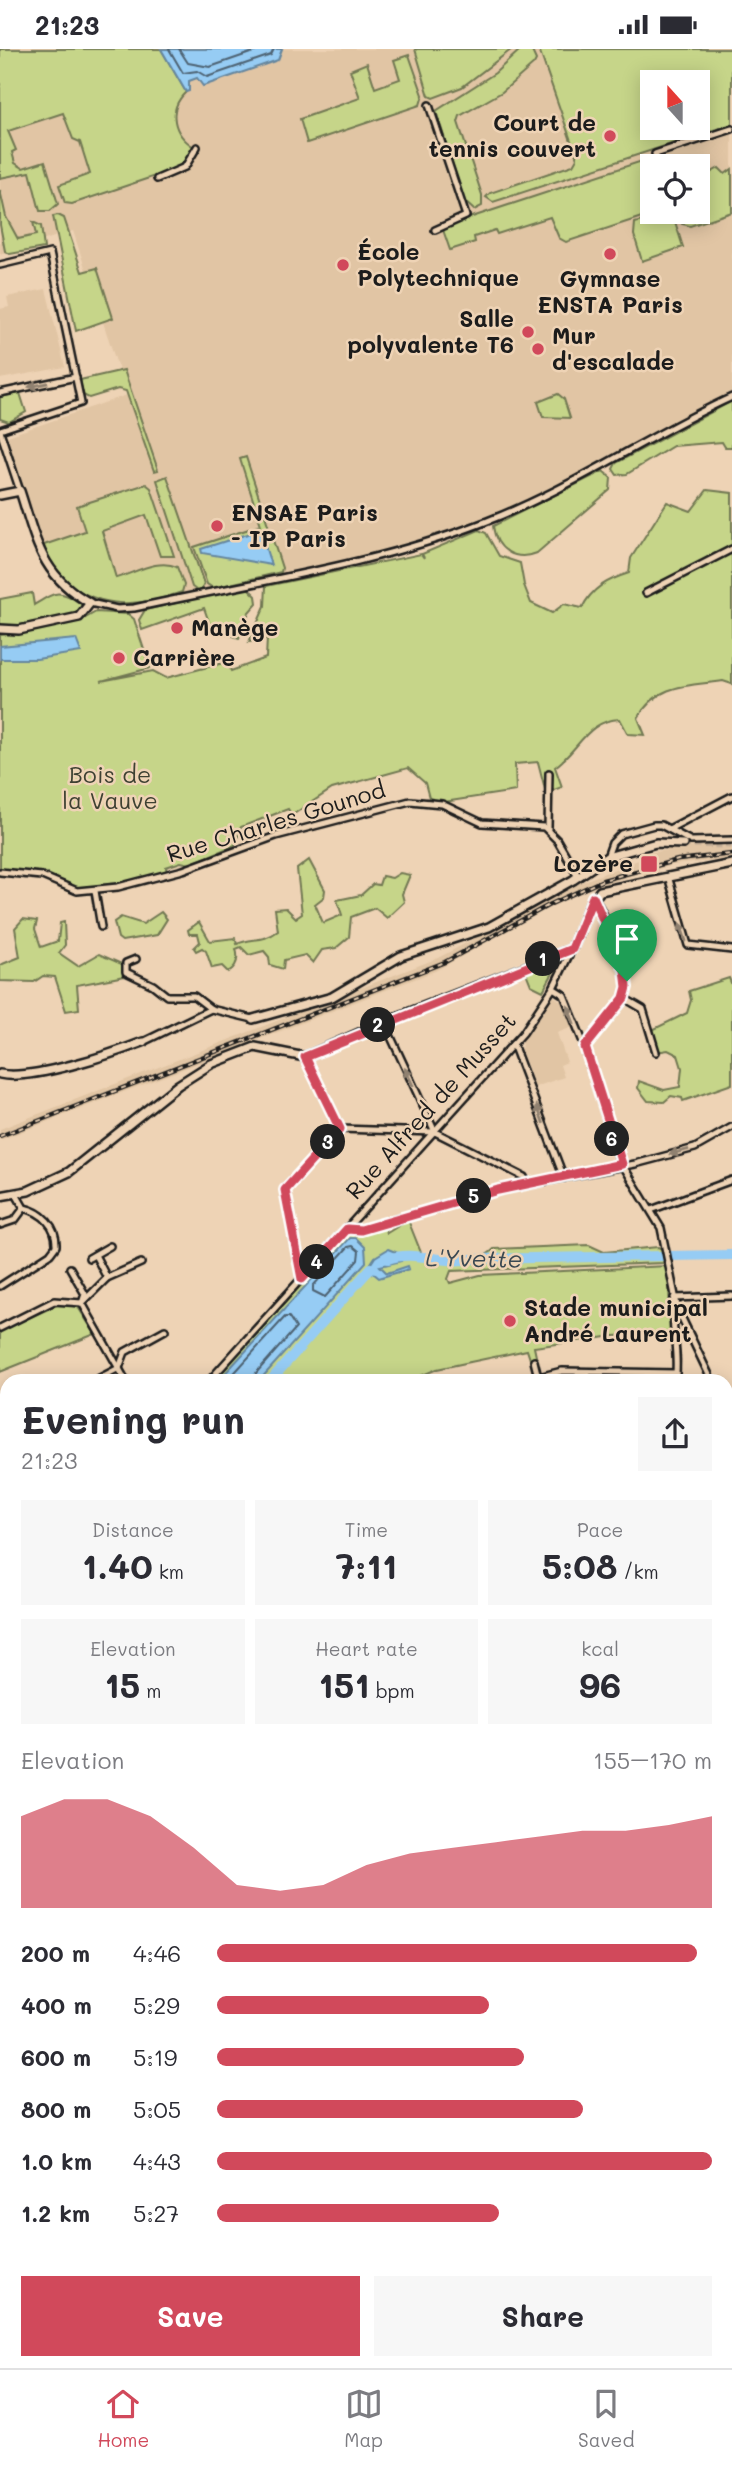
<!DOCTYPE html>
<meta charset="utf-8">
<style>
:root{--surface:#fff;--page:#f7f7f7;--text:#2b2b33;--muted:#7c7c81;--line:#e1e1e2;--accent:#d1495b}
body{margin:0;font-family:Mali,sans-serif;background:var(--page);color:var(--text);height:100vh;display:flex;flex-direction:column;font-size:26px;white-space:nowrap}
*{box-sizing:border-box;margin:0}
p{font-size:23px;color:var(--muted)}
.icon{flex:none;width:38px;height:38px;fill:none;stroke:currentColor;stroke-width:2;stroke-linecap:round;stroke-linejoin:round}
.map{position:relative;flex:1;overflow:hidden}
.panel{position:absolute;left:0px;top:1325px;width:733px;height:996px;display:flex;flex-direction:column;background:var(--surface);border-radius:21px 21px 0 0;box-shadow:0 4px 18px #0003}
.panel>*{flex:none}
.needle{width:46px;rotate:339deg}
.tools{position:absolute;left:640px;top:21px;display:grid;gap:14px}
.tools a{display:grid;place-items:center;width:70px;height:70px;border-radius:0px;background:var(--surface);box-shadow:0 4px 18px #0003;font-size:35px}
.pin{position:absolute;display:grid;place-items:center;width:60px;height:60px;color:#fff;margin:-72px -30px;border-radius:50% 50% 50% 0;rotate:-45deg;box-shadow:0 0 7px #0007}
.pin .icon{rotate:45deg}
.km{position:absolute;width:35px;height:35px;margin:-18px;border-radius:50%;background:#222;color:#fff;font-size:19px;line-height:35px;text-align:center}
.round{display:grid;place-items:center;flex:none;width:74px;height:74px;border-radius:0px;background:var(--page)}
.overview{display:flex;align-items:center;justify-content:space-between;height:119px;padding:0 21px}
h1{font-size:38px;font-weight:700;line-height:52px}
.stats{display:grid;grid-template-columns:repeat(3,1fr);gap:10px;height:119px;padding:7px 21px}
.stats div{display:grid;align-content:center;border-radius:0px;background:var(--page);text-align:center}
.stats b{font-size:35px;font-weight:700}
.stats small{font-size:19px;font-weight:400}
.stats p{font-size:19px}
.chart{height:196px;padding:14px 21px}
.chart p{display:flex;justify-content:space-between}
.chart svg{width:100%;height:126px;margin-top:7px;fill:var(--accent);opacity:.7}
.primary-button{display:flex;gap:14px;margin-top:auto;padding:14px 21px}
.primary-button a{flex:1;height:80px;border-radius:0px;background:var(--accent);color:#fff;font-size:28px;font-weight:700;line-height:80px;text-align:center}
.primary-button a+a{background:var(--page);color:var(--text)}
ul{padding:0 21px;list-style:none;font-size:23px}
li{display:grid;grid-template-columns:112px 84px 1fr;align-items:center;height:52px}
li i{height:18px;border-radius:9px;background:var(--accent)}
.status{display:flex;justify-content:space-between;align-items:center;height:49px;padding:0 35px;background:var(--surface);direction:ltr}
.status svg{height:19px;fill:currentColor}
.dock{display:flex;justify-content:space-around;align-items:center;height:98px;border-top:2px solid var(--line);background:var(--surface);font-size:19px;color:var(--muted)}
.dock a{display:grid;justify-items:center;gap:4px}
.dock .active{color:var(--accent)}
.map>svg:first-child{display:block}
.built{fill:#e1c5a4;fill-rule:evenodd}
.green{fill:#c6d589;stroke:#717852;stroke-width:2;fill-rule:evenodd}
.water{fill:#96ccf4;stroke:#65869e;stroke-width:2}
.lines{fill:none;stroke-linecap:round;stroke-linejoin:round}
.shore{stroke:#4d6272;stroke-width:2}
.stream{stroke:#65869e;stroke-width:2}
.river{stroke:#96ccf4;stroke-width:10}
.tertiary-tunnel{stroke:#c4ae96;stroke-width:7;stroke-dasharray:7 3.5;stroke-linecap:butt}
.minor-casing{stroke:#1c1c1c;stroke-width:10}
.tertiary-casing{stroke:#1c1c1c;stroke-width:12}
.secondary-casing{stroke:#1c1c1c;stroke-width:13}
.trunk-casing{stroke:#1c1c1c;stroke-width:14}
.minor{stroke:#eed3b5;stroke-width:5}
.tertiary{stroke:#eed3b5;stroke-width:7}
.secondary{stroke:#eed3b5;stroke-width:8}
.trunk{stroke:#faddab;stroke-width:9}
.rail-casing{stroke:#1c1c1c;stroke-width:4.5}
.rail{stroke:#eed3b5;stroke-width:2;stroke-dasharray:5;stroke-linecap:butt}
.oneway{fill:#908170}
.route-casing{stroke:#fff;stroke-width:14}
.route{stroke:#d1495b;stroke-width:9}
.poi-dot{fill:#d1495b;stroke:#eed3b5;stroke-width:2.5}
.labels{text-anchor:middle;stroke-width:5;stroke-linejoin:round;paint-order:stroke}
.poi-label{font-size:23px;font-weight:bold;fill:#1c1c1c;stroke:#eed3b5;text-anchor:start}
.park-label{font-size:23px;fill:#3e4132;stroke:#eed3b5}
.street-label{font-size:23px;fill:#1c1c1c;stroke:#eed3b5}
.water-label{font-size:24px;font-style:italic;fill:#3a4852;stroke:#eed3b5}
</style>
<div class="status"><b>21:23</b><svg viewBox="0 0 49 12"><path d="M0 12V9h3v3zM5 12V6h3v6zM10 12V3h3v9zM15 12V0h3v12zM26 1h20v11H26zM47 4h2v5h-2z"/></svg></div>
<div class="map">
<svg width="732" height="2319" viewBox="0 0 732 2319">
<rect width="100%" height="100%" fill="#eed3b5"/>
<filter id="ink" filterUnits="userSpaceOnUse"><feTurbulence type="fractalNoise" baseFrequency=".0143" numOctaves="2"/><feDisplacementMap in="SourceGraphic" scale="14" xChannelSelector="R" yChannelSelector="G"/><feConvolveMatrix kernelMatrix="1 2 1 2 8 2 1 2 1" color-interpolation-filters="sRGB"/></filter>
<g filter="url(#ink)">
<!-- built -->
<g class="built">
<path d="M0,0h732v345l-71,35 -110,61 -110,46 -104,28 -203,42 -42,-7 -30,-19 -20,-32 -37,-111 122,-42 -54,-164 -73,23zM653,33h45v46h-45zM653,117h45v46h-45z"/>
<polygon points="46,240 65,318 0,330 0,260 9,258 7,248"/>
<polygon points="695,797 732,797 732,810 673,816 658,820 658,824 645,827 643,823 576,844 435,922 0,1091 0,1080 438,909 579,834 641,810 640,805"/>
<polygon points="552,946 564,954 573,978 557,984 567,1013 560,1016 564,1028 535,1038 521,1001 522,993"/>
<polygon points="732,2224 732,2319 692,2319 690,2314 726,2314 726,2229"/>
</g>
<!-- green -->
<g class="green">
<path d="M0,0h161l25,43c-19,18 -13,42 8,55l-6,13 -12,9 -104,35 -7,-1 -6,-18 31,-11 -10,-32 -7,-3 -10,-26 -55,18 8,19 -4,2 3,11 8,5 22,-7 13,43 -8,7h-10l-10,-39 -30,6z"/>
<polygon points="415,0 512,0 462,38 433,49 429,47"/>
<polygon points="521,0 531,0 536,11 534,15 502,43 460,67 458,73 482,146 482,157 474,161 464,152 436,62 495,24"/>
<path d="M539,0h193v75l-239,78 -7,-5 4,-4 83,-28 4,-7zM653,33h45v46h-45z"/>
<polygon points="409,6 423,46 420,56 307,94 300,70 360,49 350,21 367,14 375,39 400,30 394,11"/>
<polygon points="645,111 655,117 653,163 657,163 566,193 559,189 550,168 497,185 495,181 474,188 475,193 450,201 442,178"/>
<path d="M719,119l6,6 7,-5v43l-42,14 -8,-2 -5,-12h21c0,-14 5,-25 5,-35z"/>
<polygon points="0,141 6,168 18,190 36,186 33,173 41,177 44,199 10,205 5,202 0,176"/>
<polygon points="672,163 683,198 642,212 634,186 635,174"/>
<polygon points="58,166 64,169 82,223 97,219 113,269 76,282 53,167"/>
<polygon points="124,321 158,421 154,422 126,342 118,340 89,349 83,346 80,331"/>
<polygon points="20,344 26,363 9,373 0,370 0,348"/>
<polygon points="558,345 564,350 570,369 543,368 538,353"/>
<polygon points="732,352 732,398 725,398 722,393 673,397 627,425 617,426 613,420 616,414"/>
<polygon points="246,408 282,519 281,523 213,539 207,535 194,498 261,476 240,410"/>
<path d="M603,422l8,7 -1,12 -73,63c-22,9 -41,-3 -44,-27z"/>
<polygon points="167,427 204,535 200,544 192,538 157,431"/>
<path d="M146,435l5,4 23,68h-14l-14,-41 -44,16 14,47c19,-5 42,-20 61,-11l7,18 -2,7c-41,15 -80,18 -116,-10 -11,-9 -21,-23 -22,-37l41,-14 -8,-25z"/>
<path d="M707,441l25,3v191l-9,-3c-36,5 -65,2 -85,37l7,17 -17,-1 -8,-15c-33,1 -41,31 -65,48l7,20 -16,6 -8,-31 -23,2 1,27 -72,11 -15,-4 -4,-15 -17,-15 -76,21 -40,26 -4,-6 -47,18 -6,18 -45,19 -9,-2 -15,5 1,6 -43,11 -46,5 -36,-14 -42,-4v-236l80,-14 16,-9 32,2 6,5 16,49 -49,13 52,-10 13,7 61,-16 4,9 35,-13 1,-20 -18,4 16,-36 1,-20 155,-32 3,4 -2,-4 57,-24 7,3 13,23 21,7 4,22 7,18 21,10 12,-9 18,4c10,-20 25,-28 47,-35l2,-15 36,-56 24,9z"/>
<polygon points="247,538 256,547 257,554 249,563 239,589 211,579 204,559 142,581 139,571 145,561"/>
<path d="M32,544l2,12c21,-13 25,-17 47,-1l1,6 -6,5 -63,11 -13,-1v-26z"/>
<path d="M309,811l16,30 -1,7 -9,7 8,19 19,-8 -5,-15 24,-5 12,-11 6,1 3,-9 10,2 8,-5 10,2 -8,19 2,8 -17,16 -12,-10 -24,9 -2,20 -13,11 -14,2 -9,13 -8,-8 -21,5 -1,9 -13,-4 -1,-8 -5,-6 -15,4 -8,-8 -5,2c3,10 1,18 -8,23l-6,-6 -10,2 -6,-17 -4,-3 -6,3 -2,-3 6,-6 -2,-8h-9l-1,-4 11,-8 11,19 25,-3 2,6c16,-7 25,-1 41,-13l-3,-22 11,-1 10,10 6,-4 -5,-45z"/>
<polygon points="161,863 167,870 157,886 122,892 118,889 114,873 121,868 143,875"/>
<polygon points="23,870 37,872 35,880 41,898 58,892 60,874 64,873 65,896 59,904 78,917 99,905 124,916 130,926 77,936 79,960 66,962 55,928 43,927 34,933 0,932 0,916 20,908 15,879"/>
<polygon points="557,907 560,911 543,942 531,936 525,921"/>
<polygon points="729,929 732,936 732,1035 683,1052 682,1049 671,1047 664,1053 648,1052 638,1039 639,1032 664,1041 680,1038 682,1019 678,1006 668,1001 656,1003 650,982 687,964 691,951 689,942"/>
<path d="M408,1171l14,35c21,4 56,11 72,-6l95,-4 15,7 54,-5 6,3 -1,13 -212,8 -3,8 2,4 30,-8 188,-9 3,67 -57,3 -80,11 3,14 -6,1 -4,-12 -90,19 -28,12h-196l134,-146 38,-9 2,7z"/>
<polygon points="59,1255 78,1258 95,1285 0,1323 0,1282"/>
<polygon points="7,1561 7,1651 0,1653 0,1567"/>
<polygon points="726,2006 732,2010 732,2224 726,2229"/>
<polygon points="7,2109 7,2215 0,2219 0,2111"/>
<polygon points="7,2221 7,2314 690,2314 692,2319 0,2319 0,2225"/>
</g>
<!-- water -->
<g class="water">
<polygon points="161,0 282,0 278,11 203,37 197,29 189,32 189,42 186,43"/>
<polygon points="260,481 271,516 202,504 201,500"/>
<polygon points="76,590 81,603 37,610 0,610 0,597"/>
<polygon points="350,1189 356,1189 365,1198 366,1213 259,1332 218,1332"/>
<polygon points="388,1200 398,1204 401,1212 380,1217 387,1224 408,1217 409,1220 379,1229 373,1224 362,1228 375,1208"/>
</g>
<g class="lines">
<!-- shore -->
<g class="shore">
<polyline points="169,0 183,24 197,22 207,28 271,6 274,0"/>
<polyline points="179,0 188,14 210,18 262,0"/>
<polygon points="353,1197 359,1202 358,1211 325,1248 313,1242 313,1237 348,1198"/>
<polyline points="227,1332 285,1268 289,1268 296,1279 256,1324 254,1332"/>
</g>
<!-- stream -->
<polyline class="stream" points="726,2096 732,2097"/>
<!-- river -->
<g class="river">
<path d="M388,1210c26,-10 55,6 83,0l261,-4"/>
<polyline points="270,1332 371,1219"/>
<polyline points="0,1550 7,1545"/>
</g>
<!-- tertiary-tunnel -->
<polyline class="tertiary-tunnel" points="683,795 732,796"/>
<!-- minor casing -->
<g class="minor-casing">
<g id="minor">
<polyline points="429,56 466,167 435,181"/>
<polyline points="659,117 655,105 732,80"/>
<polyline points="157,130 185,118 197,98"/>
<polyline points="0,216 50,204 81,354 0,381"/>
<polyline points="0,344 76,328"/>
<polyline points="0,382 20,442"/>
<polyline points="646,544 732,500"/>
<path d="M90,554l27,6 17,-1c118,-26 238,-42 351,-86 87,-33 163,-87 247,-125"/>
<polyline points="548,780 549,724"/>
<polyline points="669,780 732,747"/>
<polyline points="607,808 612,794 621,785 654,776 661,776 691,792 732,791"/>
<polyline points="0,823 42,827 77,842 118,838 183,821 276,787 410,752 442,755 482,774 544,778 557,791 578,827"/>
<polyline points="668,827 688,896 732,901"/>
<polyline points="95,842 101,878"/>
<polyline points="136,910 126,914 126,923 153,936 167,947 194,947 211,960"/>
<polyline points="553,939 564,946 585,998 619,1110 661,1179 678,1261 712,1332"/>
<polyline points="624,949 643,960 656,1003"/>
<polyline points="384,973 435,1083"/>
<polyline points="143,993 211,960 253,970"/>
<polyline points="513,995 564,1129"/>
<path d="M585,998c11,-19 31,-32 40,-52 8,-16 -20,-84 -32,-98"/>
<polyline points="305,1008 340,1080"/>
<polyline points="340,1080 435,1083 524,1128 528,1135"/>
<polyline points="651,1161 732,1131"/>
<polyline points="0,1176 15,1171 24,1159"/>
<polyline points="347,1180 361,1181 498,1141 635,1115 695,1099 732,1078"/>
<polyline points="95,1206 107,1229"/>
<polyline points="89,1209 110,1197"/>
<polyline points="70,1219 85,1245 82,1254 126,1332"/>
<polyline points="302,1230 285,1141 340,1080"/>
<path d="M0,1237l50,-32 6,-8c1,-20 -14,-34 -32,-38l-8,-14"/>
<polyline points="674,1249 732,1247"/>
<path d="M674,1252c-4,27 6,53 1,80"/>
<polyline points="0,1279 54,1252 82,1254 107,1229 141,1214"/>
<polyline points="534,1312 539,1332"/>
<polyline points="94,1332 119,1319 125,1303 165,1281"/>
<polyline points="209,1332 523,984 553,939 572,900"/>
<polyline points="523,1332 562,1322 676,1324"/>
<polyline points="726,1361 732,1373"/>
<polyline points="0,1435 7,1437"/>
<polyline points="0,1502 7,1496"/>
<polyline points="726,1576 732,1581"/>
<polyline points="726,1641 732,1626"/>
<polyline points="726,1727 732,1725"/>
<polyline points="0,1755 7,1752"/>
<polyline points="726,1942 732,1906"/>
<polyline points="726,1950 732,1950"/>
<polyline points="726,1964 732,1972"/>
<polyline points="726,2012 732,2015"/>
</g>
</g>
<!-- tertiary casing -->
<g class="tertiary-casing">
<g id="tertiary">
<path d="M0,446l20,-4c16,49 21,85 70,112l-11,14 -60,13 -19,-1"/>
<polyline points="253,970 332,948 401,907 489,878 573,831 607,808 656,794 683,795"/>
<path d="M0,1025c31,7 112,-20 143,-32"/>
<polyline points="0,1147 28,1142 69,1123 178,1036 211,1015 255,998 305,1008 384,973 572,900 590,855 600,842 732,815"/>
<polyline points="0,1659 7,1656"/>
</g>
</g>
<!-- secondary casing -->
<g class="secondary-casing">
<g id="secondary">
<polyline points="726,1511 732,1507"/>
<polyline points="0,1820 7,1817"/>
<polyline points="726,1826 732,1822"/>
<polyline points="0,2085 7,2082"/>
<polyline points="0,2316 7,2311"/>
</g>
</g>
<!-- trunk casing -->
<g class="trunk-casing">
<polyline id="trunk" points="0,2303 7,2299"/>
</g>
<!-- minor -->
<use href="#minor" class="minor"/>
<!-- tertiary -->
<use href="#tertiary" class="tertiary"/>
<!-- secondary -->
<use href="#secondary" class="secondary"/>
<!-- trunk -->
<use href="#trunk" class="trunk"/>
<!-- rail casing -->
<g class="rail-casing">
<polyline id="rail" points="0,1087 445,913 551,855 603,831 678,811 732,805"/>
</g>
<!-- rail -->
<use href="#rail" class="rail"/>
</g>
<!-- one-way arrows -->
<defs><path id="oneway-solid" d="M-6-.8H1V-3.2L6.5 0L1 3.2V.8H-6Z" transform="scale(1.75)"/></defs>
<g class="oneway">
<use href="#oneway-solid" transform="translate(38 336) rotate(168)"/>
<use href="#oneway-solid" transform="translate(683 883) rotate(-108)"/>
<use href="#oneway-solid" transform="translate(571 966) rotate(-110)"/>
<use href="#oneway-solid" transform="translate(409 1028) rotate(-115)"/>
<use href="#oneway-solid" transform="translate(540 1065) rotate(-110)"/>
<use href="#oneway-solid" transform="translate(679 1103) rotate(165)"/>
</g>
</g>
<g class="lines" filter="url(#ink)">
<!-- route casing -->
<g class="route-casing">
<polygon id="route" points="593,848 625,921 627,938 624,949 585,998 622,1115 498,1141 361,1181 347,1180 302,1230 285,1141 340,1080 305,1008 572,900"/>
</g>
<!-- route -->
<use href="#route" class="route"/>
</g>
<!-- markers -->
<g class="poi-dot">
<circle cx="610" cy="87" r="7"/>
<circle cx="610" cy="205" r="7"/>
<circle cx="343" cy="216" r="7"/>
<circle cx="528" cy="283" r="7"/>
<circle cx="538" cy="300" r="7"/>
<circle cx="217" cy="477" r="7"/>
<circle cx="177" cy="579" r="7"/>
<circle cx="119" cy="609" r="7"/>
<rect x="640" y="806" width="18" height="18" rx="3.5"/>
<circle cx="510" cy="1272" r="7"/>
</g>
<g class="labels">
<!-- poi labels -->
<g class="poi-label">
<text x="596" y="82" text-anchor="end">Court de<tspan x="596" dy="26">tennis couvert</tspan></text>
<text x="357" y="211">École<tspan x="357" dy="26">Polytechnique</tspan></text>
<text x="610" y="238" text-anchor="middle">Gymnase<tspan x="610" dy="26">ENSTA Paris</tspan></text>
<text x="514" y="278" text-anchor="end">Salle<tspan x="514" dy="26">polyvalente T6</tspan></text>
<text x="552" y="295">Mur<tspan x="552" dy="26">d'escalade</tspan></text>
<text x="231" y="472">ENSAE Paris<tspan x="231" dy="26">- IP Paris</tspan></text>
<text x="191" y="587">Manège</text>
<text x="133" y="617">Carrière</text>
<text x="633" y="823" text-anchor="end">Lozère</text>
<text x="524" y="1267">Stade municipal<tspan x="524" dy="26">André Laurent</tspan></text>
</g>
<!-- park labels -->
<g class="park-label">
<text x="110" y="734">Bois de<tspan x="110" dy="26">la Vauve</tspan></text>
</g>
<!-- street labels -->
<g class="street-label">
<text transform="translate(276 773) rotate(-17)" y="8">Rue Charles Gounod</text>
<text transform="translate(431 1057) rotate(-48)" y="8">Rue Alfred de Musset</text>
</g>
<!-- water labels -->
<g class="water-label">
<text transform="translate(474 1210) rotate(1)" y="8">L'Yvette</text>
</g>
</g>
</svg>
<div class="tools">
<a><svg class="needle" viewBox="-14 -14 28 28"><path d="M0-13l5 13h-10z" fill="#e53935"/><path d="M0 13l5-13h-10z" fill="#7c7c81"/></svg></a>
<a><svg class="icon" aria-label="locate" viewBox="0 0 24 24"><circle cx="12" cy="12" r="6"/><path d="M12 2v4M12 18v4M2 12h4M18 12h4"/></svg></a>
</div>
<div class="pin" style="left:627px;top:932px;background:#1e9e55"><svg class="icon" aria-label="arrive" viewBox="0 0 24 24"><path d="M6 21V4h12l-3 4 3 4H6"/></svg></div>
<b class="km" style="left:543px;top:910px">1</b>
<b class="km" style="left:378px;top:976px">2</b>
<b class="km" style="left:328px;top:1093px">3</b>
<b class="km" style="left:317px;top:1213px">4</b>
<b class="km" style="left:474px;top:1147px">5</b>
<b class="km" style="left:612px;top:1090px">6</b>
<section class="panel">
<div class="overview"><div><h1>Evening run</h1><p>21:23</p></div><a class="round"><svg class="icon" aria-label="share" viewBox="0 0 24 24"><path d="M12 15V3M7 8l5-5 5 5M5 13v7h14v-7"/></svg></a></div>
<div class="stats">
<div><p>Distance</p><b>1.40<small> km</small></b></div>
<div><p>Time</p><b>7:11</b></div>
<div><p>Pace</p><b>5:08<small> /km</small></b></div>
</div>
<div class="stats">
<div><p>Elevation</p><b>15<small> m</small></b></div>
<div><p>Heart rate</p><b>151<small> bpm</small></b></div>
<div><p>kcal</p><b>96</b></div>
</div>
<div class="chart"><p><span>Elevation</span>155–170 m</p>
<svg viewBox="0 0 160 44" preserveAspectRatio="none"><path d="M0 44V12L10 6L20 6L30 12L40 23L50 36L60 38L70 36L80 29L90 25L100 23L110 21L120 19L130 17L140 17L150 15L160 12V44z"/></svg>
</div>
<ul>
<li><b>200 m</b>4:46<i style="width:97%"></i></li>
<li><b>400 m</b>5:29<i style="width:55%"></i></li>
<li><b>600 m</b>5:19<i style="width:62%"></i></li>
<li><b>800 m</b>5:05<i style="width:74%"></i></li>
<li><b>1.0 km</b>4:43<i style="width:100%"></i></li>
<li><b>1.2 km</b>5:27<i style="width:57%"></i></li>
</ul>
<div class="primary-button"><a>Save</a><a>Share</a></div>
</section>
</div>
<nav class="dock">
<a class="active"><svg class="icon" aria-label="home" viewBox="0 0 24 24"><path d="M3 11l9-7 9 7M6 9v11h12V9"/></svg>Home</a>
<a><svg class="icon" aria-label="map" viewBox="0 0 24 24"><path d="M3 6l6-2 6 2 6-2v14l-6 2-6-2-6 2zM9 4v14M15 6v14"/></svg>Map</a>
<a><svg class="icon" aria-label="saved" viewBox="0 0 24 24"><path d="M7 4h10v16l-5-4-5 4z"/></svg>Saved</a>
</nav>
